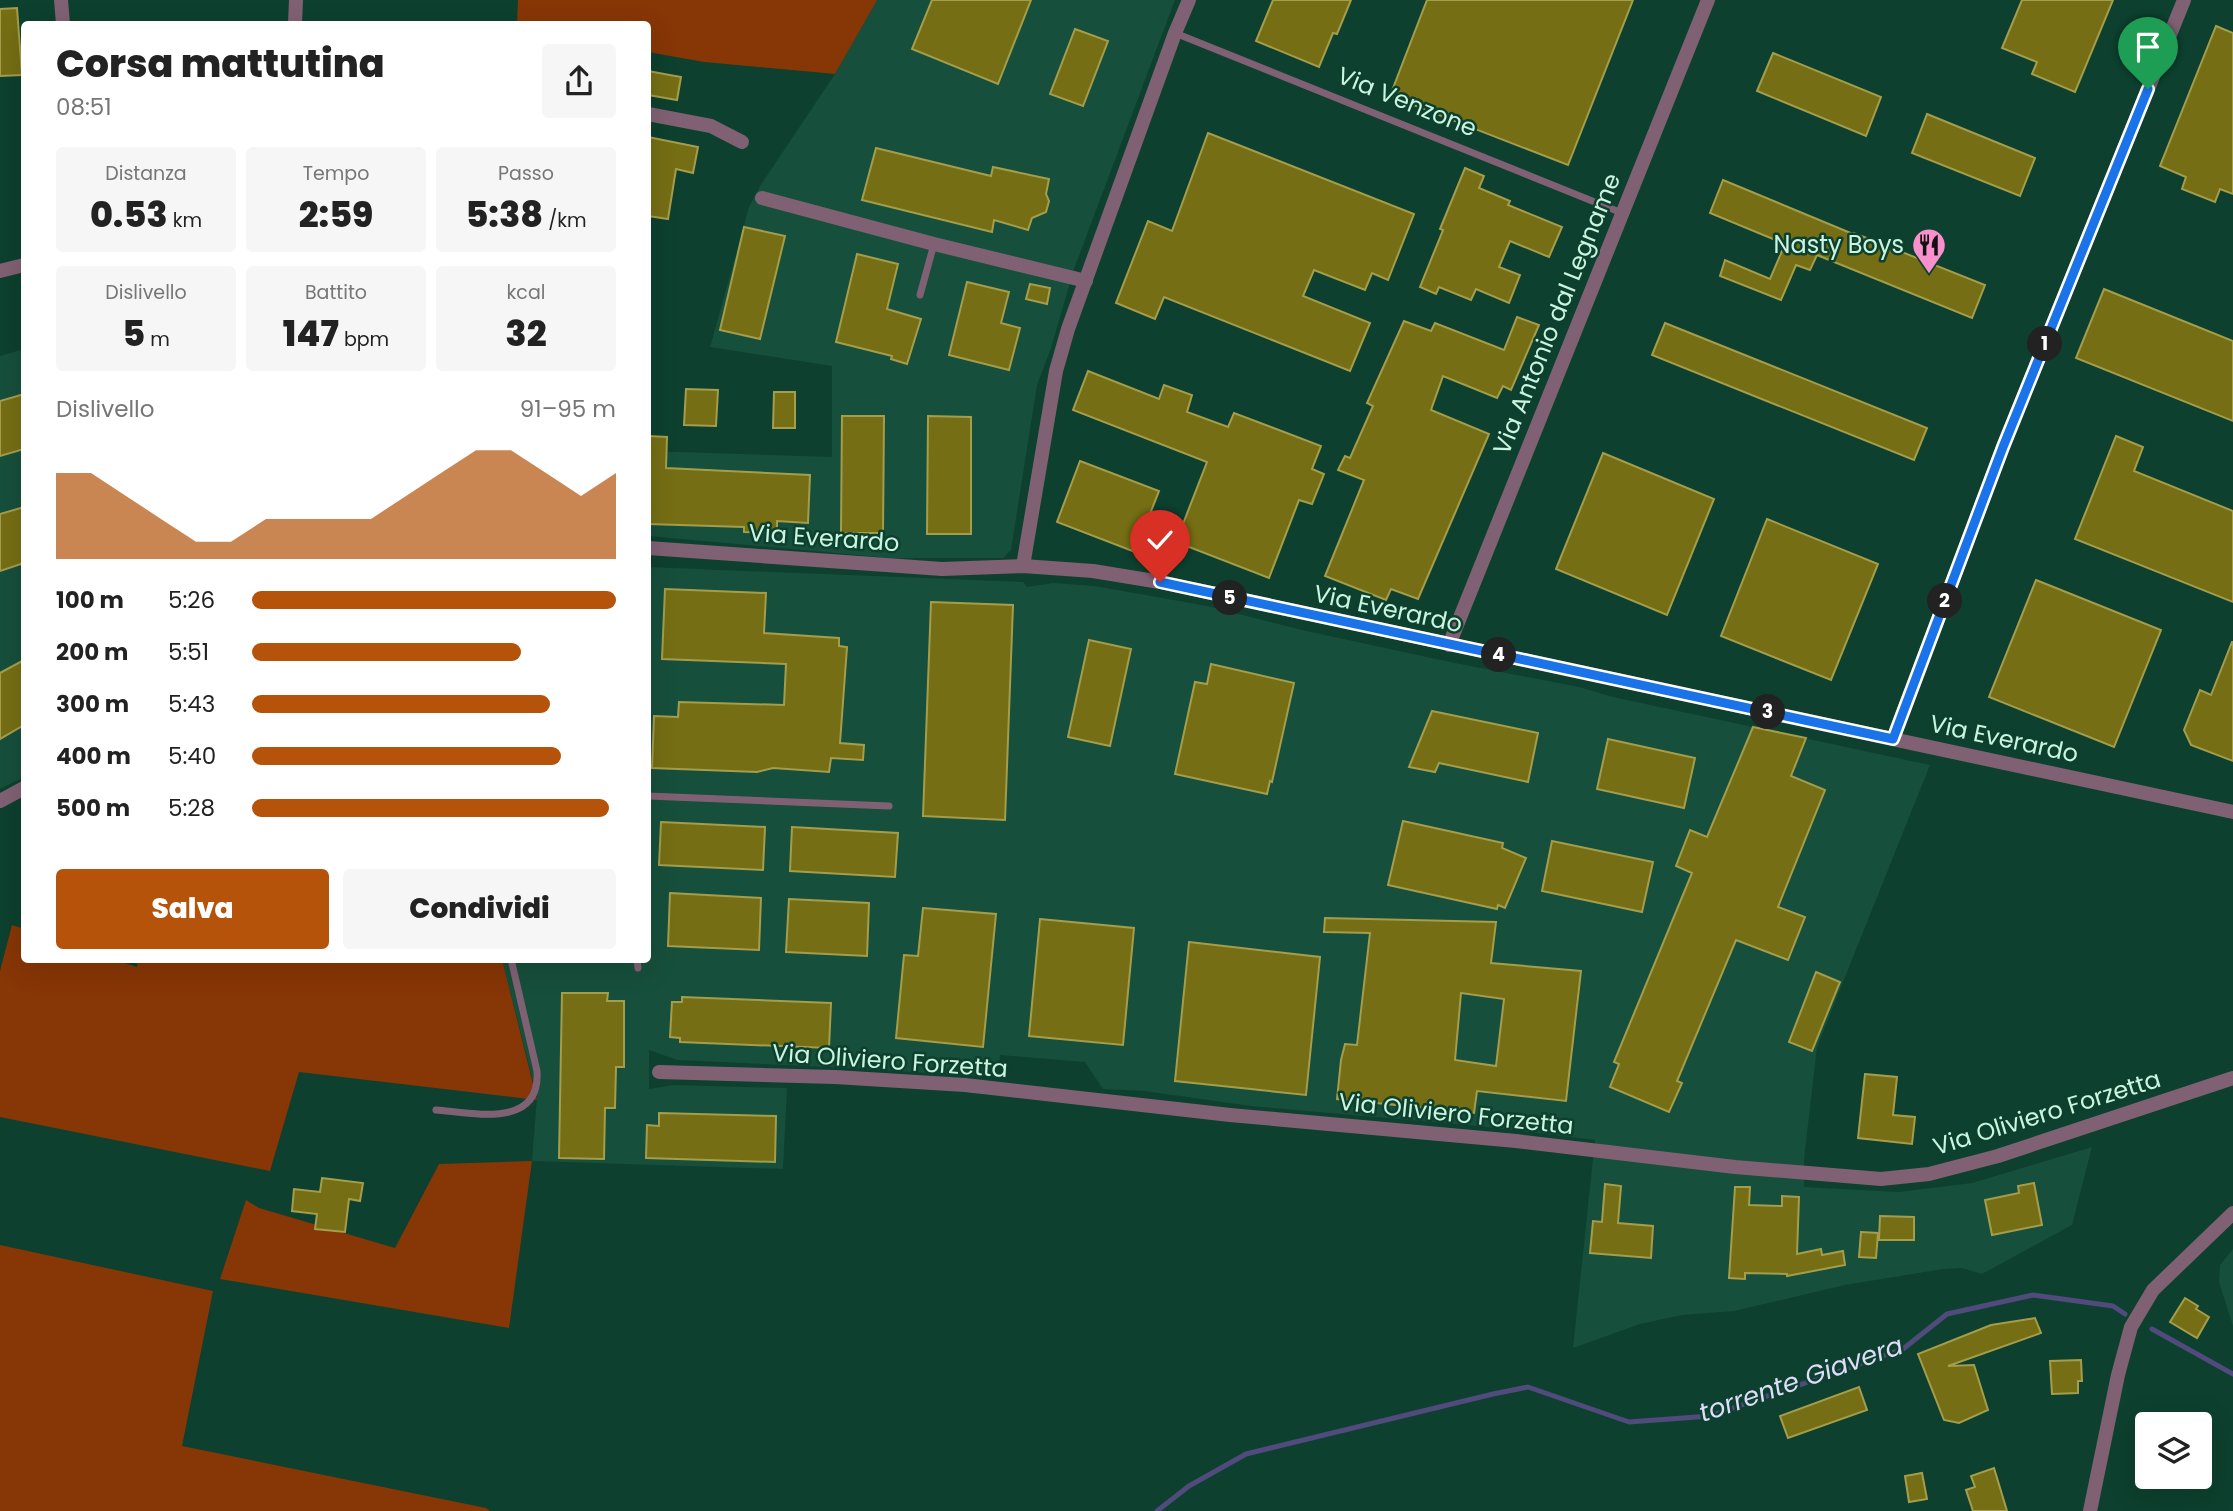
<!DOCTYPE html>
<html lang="it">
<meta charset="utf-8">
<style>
:root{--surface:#fff;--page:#f6f6f6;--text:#222;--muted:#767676;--accent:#b45309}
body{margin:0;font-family:Poppins,sans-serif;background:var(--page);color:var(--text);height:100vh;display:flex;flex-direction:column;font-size:26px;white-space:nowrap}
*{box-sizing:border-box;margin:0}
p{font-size:23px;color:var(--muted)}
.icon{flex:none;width:38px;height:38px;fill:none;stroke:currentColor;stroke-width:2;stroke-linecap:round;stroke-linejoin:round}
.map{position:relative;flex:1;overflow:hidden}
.side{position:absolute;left:21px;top:21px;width:630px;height:942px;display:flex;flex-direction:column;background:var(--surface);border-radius:7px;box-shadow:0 7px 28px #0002}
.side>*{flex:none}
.tools{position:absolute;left:2135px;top:1412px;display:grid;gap:14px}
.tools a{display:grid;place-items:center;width:77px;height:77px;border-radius:7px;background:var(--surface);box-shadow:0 7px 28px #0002;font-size:35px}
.pin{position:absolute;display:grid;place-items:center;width:60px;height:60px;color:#fff;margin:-72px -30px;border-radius:50% 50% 50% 0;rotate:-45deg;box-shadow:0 0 7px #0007}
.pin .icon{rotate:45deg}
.km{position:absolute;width:35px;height:35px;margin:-18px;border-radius:50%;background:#222;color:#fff;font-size:19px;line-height:35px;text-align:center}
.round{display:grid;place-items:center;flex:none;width:74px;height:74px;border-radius:7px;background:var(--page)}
.overview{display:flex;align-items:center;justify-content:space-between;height:119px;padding:0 35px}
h1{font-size:38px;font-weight:800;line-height:52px}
.stats{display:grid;grid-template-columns:repeat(3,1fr);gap:10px;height:119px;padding:7px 35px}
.stats div{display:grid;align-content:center;border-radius:7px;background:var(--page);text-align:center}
.stats b{font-size:35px;font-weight:800}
.stats small{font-size:19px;font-weight:400}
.stats p{font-size:19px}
.chart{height:196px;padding:14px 35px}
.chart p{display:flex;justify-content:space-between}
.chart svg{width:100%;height:126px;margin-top:7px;fill:var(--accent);opacity:.7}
.cta{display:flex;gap:14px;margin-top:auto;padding:14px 35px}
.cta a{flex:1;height:80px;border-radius:7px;background:var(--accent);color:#fff;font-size:28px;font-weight:800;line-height:80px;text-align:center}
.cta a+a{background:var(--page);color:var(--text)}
ul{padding:0 35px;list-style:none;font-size:23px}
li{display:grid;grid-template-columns:112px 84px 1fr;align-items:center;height:52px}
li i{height:18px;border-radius:9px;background:var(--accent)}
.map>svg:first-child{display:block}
.built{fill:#164f3b}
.green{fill:#873606}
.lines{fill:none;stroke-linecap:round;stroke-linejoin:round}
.stream{stroke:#504a7d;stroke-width:5}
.building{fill:#756e14;stroke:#a49d4c;stroke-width:2;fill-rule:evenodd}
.service{stroke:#806173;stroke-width:7}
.minor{stroke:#806173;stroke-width:14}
.route-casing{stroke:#fff;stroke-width:14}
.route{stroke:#1a73e8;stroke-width:9}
.labels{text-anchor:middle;stroke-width:5;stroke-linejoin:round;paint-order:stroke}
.street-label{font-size:24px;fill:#caf5e0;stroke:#0d402e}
.poi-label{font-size:24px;fill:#caf5e0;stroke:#0d402e;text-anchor:end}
.water-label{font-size:26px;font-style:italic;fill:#dedefa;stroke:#0d402e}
</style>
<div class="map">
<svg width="2233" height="1511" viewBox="0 0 2233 1511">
<rect width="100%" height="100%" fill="#0d402e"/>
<!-- built -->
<g class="built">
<polygon points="876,0 1175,0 1074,269 1051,348 1037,385 1011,550 1003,558 890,558 648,536 648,451 832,457 832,366 710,347 749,207 760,186 835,74"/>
<polygon points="24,349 24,777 0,789 0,356"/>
<polygon points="648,567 1023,582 1027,587 1053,583 1095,586 1207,606 1302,630 1450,662 1579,687 1613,697 1930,765 1817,1047 1804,1159 1804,1187 1898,1192 1972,1183 2092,1147 2072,1225 1982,1274 1962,1268 1943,1269 1845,1285 1734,1311 1682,1315 1640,1324 1573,1348 1595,1140 1477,1126 1251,1106 1144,1091 1103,1089 1085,1062 1000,1055 997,1077 846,1068 677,1060 649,1050 649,1089 673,1085 787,1088 783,1169 532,1161 537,1097 502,959 648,959"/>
<polygon points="2233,1249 2233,1326 2219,1282 2220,1265"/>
</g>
<!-- green -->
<g class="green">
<polygon points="518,0 877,0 835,74 704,62 648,52 648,24 517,24"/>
<polygon points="12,925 24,929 24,959 112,959 137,967 138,959 502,959 537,1100 299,1072 270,1171 0,1117 0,971"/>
<polygon points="532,1161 509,1328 220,1279 246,1200 259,1208 395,1248 439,1164"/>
<polygon points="0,1245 213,1291 182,1446 486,1508 490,1511 0,1511"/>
</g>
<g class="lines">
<!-- stream -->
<g class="stream">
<polyline points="2152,1329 2233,1374"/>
<polyline points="1157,1511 1189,1486 1246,1454 1493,1394 1528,1387 1629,1422 1710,1416 1903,1349 1947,1314 2033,1295 2113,1306 2125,1314"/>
</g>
</g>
<!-- building -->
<g class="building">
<polygon points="932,0 1031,0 998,84 912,49"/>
<polygon points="1273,0 1351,0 1337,34 1333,33 1319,67 1256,41"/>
<polygon points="1427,0 1633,0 1568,165 1390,96"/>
<polygon points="2022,0 2113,0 2075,92 2032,74 2037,62 2002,48"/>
<polygon points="17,8 22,75 0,76 0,9"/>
<polygon points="2216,26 2233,33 2233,194 2220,189 2215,202 2182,189 2186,177 2160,166"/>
<polygon points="1075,29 1108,41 1083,106 1050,94"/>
<polygon points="1773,53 1881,97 1866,136 1757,91"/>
<polygon points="648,71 681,77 677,100 648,95"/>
<polygon points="1927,114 2035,158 2020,196 1912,153"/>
<polygon points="1208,133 1414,214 1388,280 1372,273 1365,290 1314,270 1303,296 1370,323 1350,371 1164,297 1155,319 1116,303 1148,221 1172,231"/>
<polygon points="648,137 698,147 693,173 676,169 668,219 648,216"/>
<polygon points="876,148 991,176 993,167 1049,179 1046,194 1049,201 1046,212 1032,218 1028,230 994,220 992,232 862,200"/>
<polygon points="1465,168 1484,176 1479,188 1510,201 1508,205 1562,227 1549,257 1510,241 1499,267 1520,275 1509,303 1476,289 1471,300 1439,287 1436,294 1420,287 1443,230 1440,229"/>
<polygon points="1723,180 1853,234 1854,233 1985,285 1972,318 1817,255 1810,270 1796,265 1781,300 1720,276 1725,260 1770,279 1785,244 1710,213"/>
<polygon points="744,227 785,236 760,339 720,330"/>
<polygon points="857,254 898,264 887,309 921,319 907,364 891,359 892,356 836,342"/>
<polygon points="967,282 1009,292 1001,323 1020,328 1009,370 949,355"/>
<polygon points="1030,284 1050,288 1047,304 1026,299"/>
<polygon points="2104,289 2233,341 2233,421 2076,358"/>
<polygon points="1517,317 1539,325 1511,390 1503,386 1497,398 1443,376 1431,410 1489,434 1418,599 1391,589 1386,600 1325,576 1364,480 1338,470 1345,456 1350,458 1373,406 1367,403 1404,321 1431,331 1435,323 1504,350"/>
<polygon points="1665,323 1927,428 1914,460 1652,355"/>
<polygon points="1088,371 1159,399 1164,385 1192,395 1187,412 1228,427 1234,413 1321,446 1312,469 1324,474 1312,504 1299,500 1269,578 1176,542 1207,462 1073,410"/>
<polygon points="686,389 718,390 716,426 684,425"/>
<polygon points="774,392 795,392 795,428 773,428"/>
<polygon points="24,394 24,449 0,456 0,401"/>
<polygon points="842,416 884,416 883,533 841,533"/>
<polygon points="928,416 971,417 971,534 927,534"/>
<polygon points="648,436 667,437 666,468 810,475 808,523 777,521 777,533 744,532 744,527 648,524"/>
<polygon points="2116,436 2143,447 2134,471 2233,511 2233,602 2075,539"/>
<polygon points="1603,453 1714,499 1667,615 1556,569"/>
<polygon points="1080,461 1159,491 1135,552 1057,522"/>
<polygon points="24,507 24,563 0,571 0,514"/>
<polygon points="1767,519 1878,564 1831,680 1721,636"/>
<polygon points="2036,580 2161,630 2114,747 1989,697"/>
<polygon points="665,589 766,593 764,633 839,638 839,646 847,647 840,743 864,745 863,760 831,758 829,772 773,768 757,772 652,768 654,716 678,717 679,702 784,705 786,664 662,659"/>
<polygon points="931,602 1013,605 1005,820 923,816"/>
<polygon points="1089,640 1131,649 1110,746 1068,737"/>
<polygon points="2232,642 2233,642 2233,761 2191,745 2184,730 2200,690 2211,695"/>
<polygon points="24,660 24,725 0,739 0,673"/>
<polygon points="1211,664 1294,683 1272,782 1270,781 1267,794 1175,774 1195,682 1207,684"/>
<polygon points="1432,711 1538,733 1528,782 1439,763 1435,772 1409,767"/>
<polygon points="1753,727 1806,738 1791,776 1825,790 1778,907 1805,917 1788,960 1736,940 1677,1081 1682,1083 1669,1112 1610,1087 1619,1064 1614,1062 1692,873 1676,866 1690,830 1707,837"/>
<polygon points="1608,739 1695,758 1684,808 1597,789"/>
<polygon points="1403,821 1503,843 1502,848 1526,858 1505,908 1498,905 1497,909 1388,885"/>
<polygon points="661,822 765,827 763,870 659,865"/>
<polygon points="792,827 898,833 895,877 790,871"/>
<polygon points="1552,841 1653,862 1642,912 1542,891"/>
<polygon points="670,893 761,898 759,950 668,946"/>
<polygon points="789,899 869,903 867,956 786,952"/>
<polygon points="923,908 996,914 983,1047 896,1038 904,955 918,956"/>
<path d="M1325,918l171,4 -5,41 90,8 -15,130 -89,-10 -3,22 -137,-14 4,-39 4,-16 12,1 13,-112 -46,-1zM1461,993l43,6 -8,67 -41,-6z"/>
<polygon points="1040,919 1134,928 1123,1045 1029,1036"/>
<polygon points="1189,942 1320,957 1306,1095 1175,1081"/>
<polygon points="1816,972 1840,982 1812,1051 1789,1042"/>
<polygon points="562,993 608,993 607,1001 624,1001 624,1067 616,1067 615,1108 605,1108 604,1159 559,1158"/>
<polygon points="682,997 831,1003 829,1048 680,1042 680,1038 670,1037 672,1002 682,1002"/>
<polygon points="1865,1074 1897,1077 1893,1115 1915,1117 1912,1144 1858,1138"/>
<polygon points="659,1113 776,1116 775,1162 646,1158 647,1125 659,1126"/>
<polygon points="322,1178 363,1183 360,1201 349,1199 345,1232 315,1229 317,1214 292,1211 294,1189 320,1192"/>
<polygon points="2034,1183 2042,1225 1992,1235 1985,1200 2019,1193 2018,1186"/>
<polygon points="1605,1184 1621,1186 1618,1223 1653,1226 1651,1258 1590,1253 1593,1221 1602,1222"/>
<polygon points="1735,1187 1750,1187 1749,1205 1782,1206 1782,1196 1799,1197 1797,1254 1821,1249 1822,1255 1843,1251 1845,1265 1787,1276 1787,1274 1745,1273 1745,1279 1729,1278"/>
<polygon points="1880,1216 1914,1217 1914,1240 1879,1240"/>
<polygon points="1861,1232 1878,1233 1876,1258 1859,1257"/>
<polygon points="2185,1298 2198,1306 2196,1309 2209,1317 2197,1338 2170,1322"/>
<polygon points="2035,1318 2041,1333 1948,1366 1974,1365 1988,1410 1959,1423 1944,1420 1918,1354 1991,1325"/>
<polygon points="2081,1360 2082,1381 2078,1381 2078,1393 2052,1394 2050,1361"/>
<polygon points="1859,1387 1867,1410 1788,1438 1780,1416"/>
<polygon points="1994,1468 2007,1511 1973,1511 1966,1490 1975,1487 1971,1476"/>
<polygon points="1922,1473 1927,1499 1909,1502 1905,1476"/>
</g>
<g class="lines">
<!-- service -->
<g class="service">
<polyline points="1175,33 1622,213"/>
<polyline points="920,295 934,244"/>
<polyline points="648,796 889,806"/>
<polyline points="637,959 638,968"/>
<path d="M436,1110c37,3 105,19 101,-39l-26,-112"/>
</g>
<!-- minor -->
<g class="minor">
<polyline points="61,0 63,24"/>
<polyline points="295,24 296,0"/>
<polyline points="648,114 711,126 742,142"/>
<polyline points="762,198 934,244 1086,281"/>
<polyline points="0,271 24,265"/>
<polyline points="648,548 942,569 1023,566 1093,571 1160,582 2233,812"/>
<polyline points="1023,566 1056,371 1068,329 1175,33 1189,0"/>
<polyline points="1449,645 1708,0"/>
<polyline points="1893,739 2003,447 2184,0"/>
<polyline points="0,801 24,788"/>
<polyline points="659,1072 835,1077 965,1085 1230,1115 1516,1141 1735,1167 1881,1179 1929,1174 1998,1156 2233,1078"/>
<polyline points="2090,1511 2118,1375 2131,1327 2153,1290 2233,1213"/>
</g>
</g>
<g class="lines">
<!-- route casing -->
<g class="route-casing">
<polyline id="route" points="1160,582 1893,739 2003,447 2148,89"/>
</g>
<!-- route -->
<use href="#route" class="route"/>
</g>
<!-- icons -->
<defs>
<g id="restaurant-pin" transform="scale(1.75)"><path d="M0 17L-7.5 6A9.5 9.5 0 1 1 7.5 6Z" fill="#f790cd" stroke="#0d402e"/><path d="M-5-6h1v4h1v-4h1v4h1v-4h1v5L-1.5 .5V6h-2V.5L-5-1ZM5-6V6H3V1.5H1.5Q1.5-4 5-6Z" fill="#111"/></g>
</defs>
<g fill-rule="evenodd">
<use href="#restaurant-pin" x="1929" y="245"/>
</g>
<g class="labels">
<!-- street labels -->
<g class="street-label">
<text transform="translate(1407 102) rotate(22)" y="8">Via Venzone</text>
<text transform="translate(1557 314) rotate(-68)" y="8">Via Antonio dal Legname</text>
<text transform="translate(824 538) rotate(4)" y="8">Via Everardo</text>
<text transform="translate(1388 609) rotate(12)" y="8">Via Everardo</text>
<text transform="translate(2004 739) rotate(12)" y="8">Via Everardo</text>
<text transform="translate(890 1061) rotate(4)" y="8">Via Oliviero Forzetta</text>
<text transform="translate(2047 1113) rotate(-17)" y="8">Via Oliviero Forzetta</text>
<text transform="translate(1456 1114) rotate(6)" y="8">Via Oliviero Forzetta</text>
</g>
<!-- poi labels -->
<g class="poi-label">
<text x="1904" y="253">Nasty Boys</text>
</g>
<!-- water labels -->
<g class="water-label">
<text transform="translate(1801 1379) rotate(-19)" y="9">torrente Giavera</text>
</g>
</g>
</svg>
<div class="tools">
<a><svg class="icon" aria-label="layers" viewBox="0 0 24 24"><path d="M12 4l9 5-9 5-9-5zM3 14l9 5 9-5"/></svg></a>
</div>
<div class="pin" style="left:2148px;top:89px;background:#1e9e55"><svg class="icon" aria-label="arrive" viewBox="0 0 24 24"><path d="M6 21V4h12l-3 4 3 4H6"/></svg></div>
<div class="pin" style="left:1160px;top:582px;background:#d93025"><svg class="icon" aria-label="check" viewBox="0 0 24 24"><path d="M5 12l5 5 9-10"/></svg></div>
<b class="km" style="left:2045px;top:344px">1</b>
<b class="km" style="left:1945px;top:601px">2</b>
<b class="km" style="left:1768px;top:712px">3</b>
<b class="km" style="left:1499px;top:655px">4</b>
<b class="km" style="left:1230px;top:598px">5</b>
<section class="side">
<div class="overview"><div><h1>Corsa mattutina</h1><p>08:51</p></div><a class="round"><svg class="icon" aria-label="share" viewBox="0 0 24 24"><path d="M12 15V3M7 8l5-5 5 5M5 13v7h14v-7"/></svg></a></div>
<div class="stats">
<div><p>Distanza</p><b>0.53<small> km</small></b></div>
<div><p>Tempo</p><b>2:59</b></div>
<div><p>Passo</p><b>5:38<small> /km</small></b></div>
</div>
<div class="stats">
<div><p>Dislivello</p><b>5<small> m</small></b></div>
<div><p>Battito</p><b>147<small> bpm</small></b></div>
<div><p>kcal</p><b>32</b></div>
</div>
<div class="chart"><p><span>Dislivello</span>91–95 m</p>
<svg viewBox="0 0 160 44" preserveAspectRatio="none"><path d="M0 44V14L10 14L20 22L30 30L40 38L50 38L60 30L70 30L80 30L90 30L100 22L110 14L120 6L130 6L140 14L150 22L160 14V44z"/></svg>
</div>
<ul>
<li><b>100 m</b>5:26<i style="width:100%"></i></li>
<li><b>200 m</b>5:51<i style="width:74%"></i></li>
<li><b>300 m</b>5:43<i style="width:82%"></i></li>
<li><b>400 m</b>5:40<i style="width:85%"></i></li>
<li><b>500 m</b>5:28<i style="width:98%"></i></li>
</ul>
<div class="cta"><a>Salva</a><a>Condividi</a></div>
</section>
</div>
